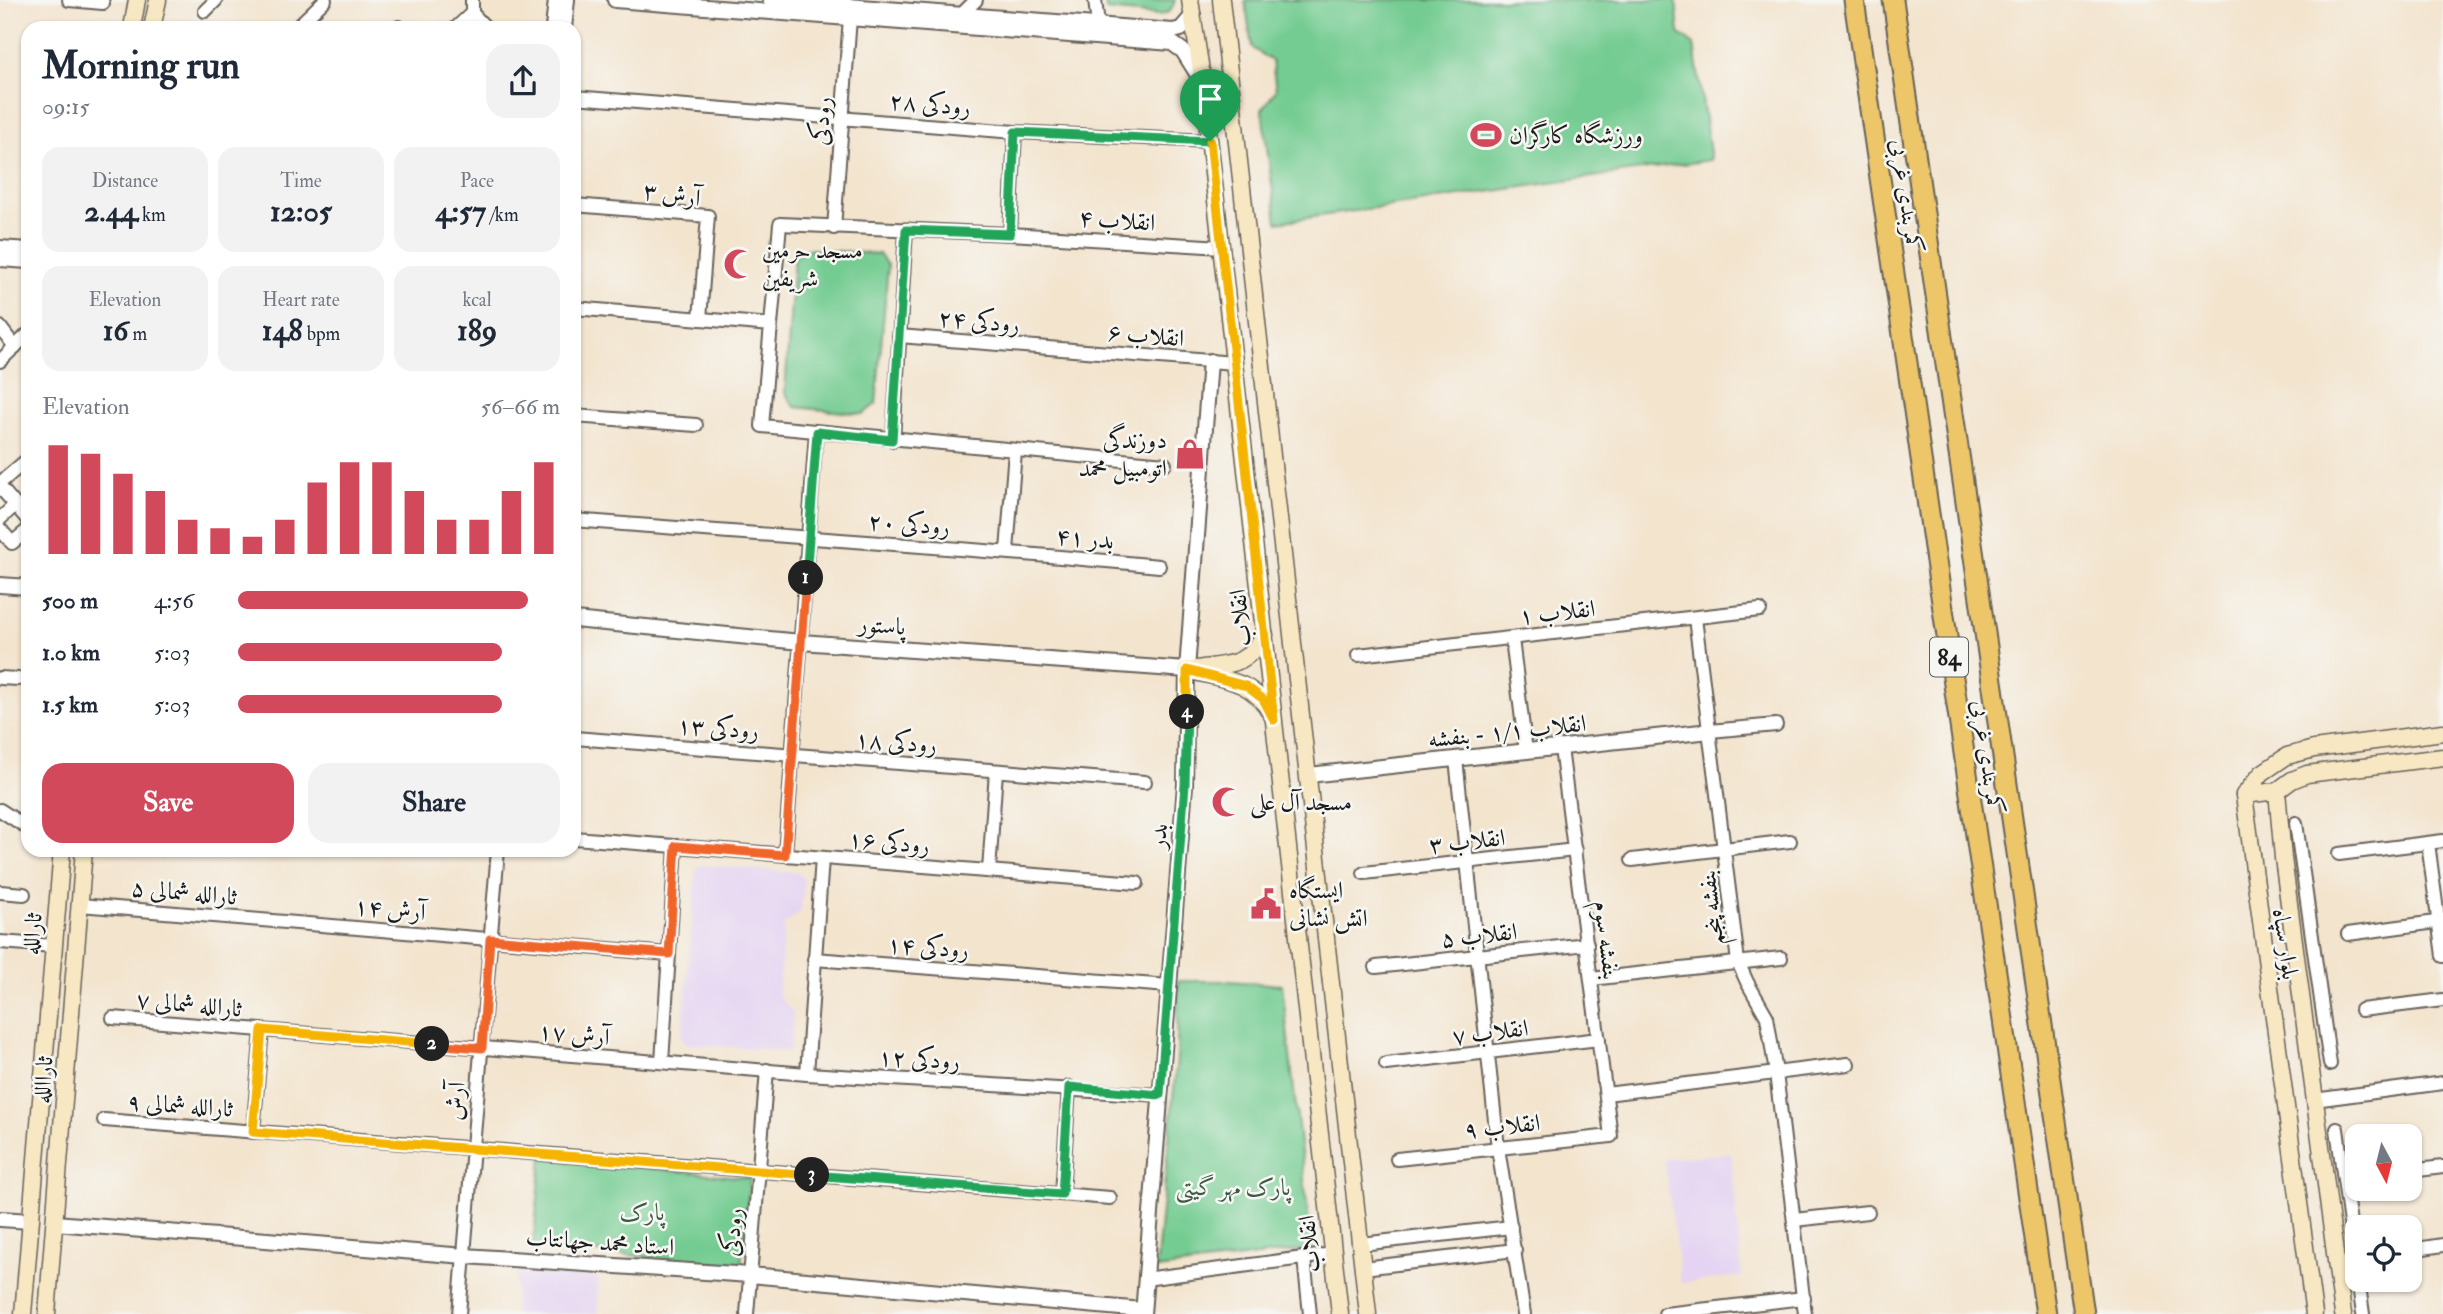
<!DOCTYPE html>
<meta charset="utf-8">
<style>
:root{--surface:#fff;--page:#f2f2f3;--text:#1f2937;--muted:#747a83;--accent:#d1495b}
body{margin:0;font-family:"IM FELL Double Pica",Amiri,serif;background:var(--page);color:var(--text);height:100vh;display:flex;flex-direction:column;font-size:26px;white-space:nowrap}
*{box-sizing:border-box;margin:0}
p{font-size:23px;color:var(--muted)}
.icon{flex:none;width:38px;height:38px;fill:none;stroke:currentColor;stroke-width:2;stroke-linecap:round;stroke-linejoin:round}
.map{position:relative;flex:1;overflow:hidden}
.sheet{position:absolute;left:21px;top:21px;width:560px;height:836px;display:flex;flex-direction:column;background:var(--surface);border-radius:21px;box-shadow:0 2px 5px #0004}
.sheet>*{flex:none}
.needle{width:46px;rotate:173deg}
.tools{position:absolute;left:2345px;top:1124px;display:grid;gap:14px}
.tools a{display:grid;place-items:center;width:77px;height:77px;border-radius:14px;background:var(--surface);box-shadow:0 2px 5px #0004;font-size:35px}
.pin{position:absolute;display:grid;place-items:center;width:60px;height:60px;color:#fff;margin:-72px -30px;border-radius:50% 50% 50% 0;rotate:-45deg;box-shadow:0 0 7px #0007}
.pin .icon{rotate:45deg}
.km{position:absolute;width:35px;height:35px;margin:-18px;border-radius:50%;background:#222;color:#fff;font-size:19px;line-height:35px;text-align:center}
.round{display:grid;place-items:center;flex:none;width:74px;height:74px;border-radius:21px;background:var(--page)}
.summary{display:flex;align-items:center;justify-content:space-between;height:119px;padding:0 21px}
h1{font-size:38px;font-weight:800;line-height:52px}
.figures{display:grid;grid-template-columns:repeat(3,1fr);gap:10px;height:119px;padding:7px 21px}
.figures div{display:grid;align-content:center;border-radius:18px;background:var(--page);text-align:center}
.figures b{font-size:30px;font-weight:800}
.figures small{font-size:19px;font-weight:400}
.figures p{font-size:19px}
.chart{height:196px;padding:14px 21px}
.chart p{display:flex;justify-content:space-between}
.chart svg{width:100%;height:126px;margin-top:7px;stroke:var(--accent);stroke-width:6}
.cta{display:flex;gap:14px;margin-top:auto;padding:14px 21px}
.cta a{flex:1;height:80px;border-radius:21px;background:var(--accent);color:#fff;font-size:28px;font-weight:800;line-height:80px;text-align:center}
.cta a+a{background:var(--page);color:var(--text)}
ul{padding:0 21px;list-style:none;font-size:23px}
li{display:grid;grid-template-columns:112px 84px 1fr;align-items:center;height:52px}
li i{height:18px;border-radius:9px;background:var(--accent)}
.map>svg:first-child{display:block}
.built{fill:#e4d3f2}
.green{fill:#74cc92;stroke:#487457;stroke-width:2}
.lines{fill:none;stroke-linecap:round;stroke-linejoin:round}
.minor-casing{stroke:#67625a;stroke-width:16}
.tertiary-casing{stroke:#67625a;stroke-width:18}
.secondary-casing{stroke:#67625a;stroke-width:19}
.trunk-casing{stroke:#67625a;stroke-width:23}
.minor{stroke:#fff;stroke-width:12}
.tertiary{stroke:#fff;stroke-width:14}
.secondary{stroke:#f7e8c3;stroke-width:16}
.trunk{stroke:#ecc669;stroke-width:19}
.split-1-casing{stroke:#fff;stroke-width:14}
.split-2-casing{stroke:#fff;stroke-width:14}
.split-3-casing{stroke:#fff;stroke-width:14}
.split-4-casing{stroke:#fff;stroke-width:14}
.split-5-casing{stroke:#fff;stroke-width:14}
.split-1{stroke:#22a559;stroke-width:9}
.split-2{stroke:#f0652b;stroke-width:9}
.split-3{stroke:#f5b400;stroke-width:9}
.split-4{stroke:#22a559;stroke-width:9}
.split-5{stroke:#f5b400;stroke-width:9}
.labels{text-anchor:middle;stroke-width:5;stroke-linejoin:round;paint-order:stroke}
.shield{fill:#f6f6f2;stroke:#5d5d5c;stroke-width:2}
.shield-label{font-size:23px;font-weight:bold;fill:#1c1c1c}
.street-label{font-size:24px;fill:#1c1c1c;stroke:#f6f6f2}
.poi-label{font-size:24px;fill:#1c1c1c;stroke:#f6f6f2;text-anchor:start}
.park-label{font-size:24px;fill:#3b5a45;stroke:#f6f6f2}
</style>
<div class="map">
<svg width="2443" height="1314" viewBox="0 0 2443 1314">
<rect width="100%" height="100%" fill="#f6f6f2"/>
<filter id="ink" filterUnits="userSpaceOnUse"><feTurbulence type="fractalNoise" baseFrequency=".0143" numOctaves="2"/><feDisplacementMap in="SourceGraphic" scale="14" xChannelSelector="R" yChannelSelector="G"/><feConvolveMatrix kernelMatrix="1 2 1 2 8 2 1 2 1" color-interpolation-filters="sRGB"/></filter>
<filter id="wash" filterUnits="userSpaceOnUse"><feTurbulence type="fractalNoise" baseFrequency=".00686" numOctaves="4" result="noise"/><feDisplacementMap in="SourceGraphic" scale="28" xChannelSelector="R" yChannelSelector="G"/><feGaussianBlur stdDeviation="1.57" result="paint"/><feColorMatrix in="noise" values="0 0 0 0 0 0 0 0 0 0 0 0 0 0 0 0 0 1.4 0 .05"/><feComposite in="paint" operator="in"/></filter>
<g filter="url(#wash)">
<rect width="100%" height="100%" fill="#f3e4ce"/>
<!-- built -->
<g class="built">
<polygon points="700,865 798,873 804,879 801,911 784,925 778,995 793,1013 790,1051 688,1044 682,1038 696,870"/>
<polygon points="1731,1153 1742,1276 1681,1283 1664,1159"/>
<polygon points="517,1273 599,1278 597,1314 514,1314"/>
</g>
<!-- green -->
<g class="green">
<path d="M1105,0h70c-3,9 -5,13 -15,15l-54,-5z"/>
<polygon points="1245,0 1676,0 1679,33 1694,45 1711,160 1277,222 1262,110 1276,90 1272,61 1252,48"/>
<polygon points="806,249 879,254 888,266 876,404 863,414 795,407 785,393 794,257"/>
<polygon points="1178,981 1228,981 1282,985 1312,1249 1156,1269 1177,1058"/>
<polygon points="542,1158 750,1178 741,1266 533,1246"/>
</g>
</g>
<g filter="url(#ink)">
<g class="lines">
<!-- minor casing -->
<g class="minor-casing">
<g id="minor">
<polyline points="69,0 103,3"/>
<polyline points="472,0 472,13 486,28"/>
<polyline points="1095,0 1098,25"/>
<polyline points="205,11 216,0"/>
<polyline points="960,16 976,0"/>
<polyline points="399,27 400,28"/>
<polyline points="296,28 325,0"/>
<polyline points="456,28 472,13"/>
<polyline points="574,97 1015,132 1210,141"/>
<polyline points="574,205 708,216 700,319"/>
<polyline points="834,228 850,18"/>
<polyline points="1010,234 1015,132"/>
<polyline points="574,308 771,325"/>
<polyline points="0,327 15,347"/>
<polyline points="899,336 1234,363"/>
<polyline points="0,361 28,334"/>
<polyline points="574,416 696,425"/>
<polyline points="893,440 906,230"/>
<polyline points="1165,464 762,426 780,224 1010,234 1222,247"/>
<polyline points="0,483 28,459"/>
<polyline points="0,487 28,520"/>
<polyline points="0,519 15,505"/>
<path d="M574,520c195,16 390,27 585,46"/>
<polyline points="0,529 12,543 28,530"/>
<polyline points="1007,551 1015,451"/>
<polyline points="1695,618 1738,962 1747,982 1767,1017 1776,1073 1805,1314"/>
<polyline points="1512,639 1526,752"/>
<polyline points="1358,655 1760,610"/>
<polyline points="0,678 18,679"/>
<polyline points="1710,731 1776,725"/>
<polyline points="574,738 1145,782"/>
<polyline points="1456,759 1498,1148 1524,1314"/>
<polyline points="0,810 28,828"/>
<polyline points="2296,823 2330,1064"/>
<polyline points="574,838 1137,883"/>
<polyline points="2428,843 2443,956"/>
<polyline points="2339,854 2443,841"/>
<polyline points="785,855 816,432"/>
<polyline points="1632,860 1790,841"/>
<polyline points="989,871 996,771"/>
<polyline points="1364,873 1575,850"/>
<polyline points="0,892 24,894"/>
<polyline points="80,905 669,954"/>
<polyline points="2348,934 2443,921"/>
<polyline points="0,942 54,946"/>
<polyline points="814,959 1169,986"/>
<polyline points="1376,967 1587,944"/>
<polyline points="1591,979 1781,958"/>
<polyline points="2361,1010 2443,1000"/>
<polyline points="113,1018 807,1074 1160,1095"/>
<polyline points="662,1062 676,846"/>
<polyline points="1386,1064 1599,1039"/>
<polyline points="807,1074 822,858"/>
<polyline points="1606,1094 1848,1064"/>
<polyline points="2314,1100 2443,1083"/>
<polyline points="104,1120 1110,1198"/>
<polyline points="2337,1129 2357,1274"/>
<polyline points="253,1132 262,1030"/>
<polyline points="1397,1159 1611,1136 1561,748"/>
<polyline points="2410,1171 2443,1167"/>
<polyline points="1062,1194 1069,1087"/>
<polyline points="1794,1220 1868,1212"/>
<polyline points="1361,1244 1511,1227"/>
<polyline points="2410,1250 2443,1245"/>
<polyline points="1304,1258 1310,1314"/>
<polyline points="1363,1268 1515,1250"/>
<polyline points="1145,1279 1333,1254"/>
<polyline points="2358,1279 2363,1314"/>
<polyline points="459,1314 498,850"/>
<polyline points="747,1314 767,1070"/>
<polyline points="1665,1314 1804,1298"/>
</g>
</g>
<!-- tertiary casing -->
<g class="tertiary-casing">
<g id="tertiary">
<polyline points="615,0 1172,43 1183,51 1203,83"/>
<polyline points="770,0 1173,31 1181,29 1193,15"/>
<polyline points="553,28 556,0"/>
<polyline points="564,28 567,0"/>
<polyline points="0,248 28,250"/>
<polyline points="0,259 28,261"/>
<polyline points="0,585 28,587"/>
<polyline points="574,620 801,642 1187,670"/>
<polyline points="1309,775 1710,731"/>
<polyline points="0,1219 31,1221"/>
<polyline points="55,1223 465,1256 750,1275 1143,1310"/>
<polyline points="1143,1314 1185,785 1187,670 1210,361"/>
</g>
</g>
<!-- secondary casing -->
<g class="secondary-casing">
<g id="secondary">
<polyline points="1190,0 1203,84 1340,1314"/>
<polyline points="1221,0 1368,1314"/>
<polyline points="132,28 137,0"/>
<polyline points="152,28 158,0"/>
<path d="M1196,669c36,-6 47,-1 69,-34"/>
<path d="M1187,670c35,9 66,9 84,44"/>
<polyline points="2277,791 2283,858 2343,1314"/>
<polyline points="2244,795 2277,791 2292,780 2307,774 2443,757"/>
<polyline points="23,1314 62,850"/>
<polyline points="47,1314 84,850"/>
<polyline points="2314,1314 2244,795 2262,773 2287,756 2314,749 2443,732"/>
</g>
</g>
<!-- trunk casing -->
<g class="trunk-casing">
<g id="trunk">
<polyline points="1854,0 2046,1314"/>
<polyline points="1893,0 2084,1314"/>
</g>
</g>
<!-- minor -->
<use href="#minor" class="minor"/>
<!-- tertiary -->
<use href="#tertiary" class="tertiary"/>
<!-- secondary -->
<use href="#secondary" class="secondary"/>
<!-- trunk -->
<use href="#trunk" class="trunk"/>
</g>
</g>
<g class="lines" filter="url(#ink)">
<!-- split-1 casing -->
<g class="split-1-casing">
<polyline id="split-1" points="806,578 817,432 892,440 906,230 1010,234 1015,132 1210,141"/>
</g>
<!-- split-2 casing -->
<g class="split-2-casing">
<polyline id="split-2" points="432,1044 482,1048 490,939 669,954 676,846 785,855 806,578"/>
</g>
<!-- split-3 casing -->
<g class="split-3-casing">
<polyline id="split-3" points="432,1044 262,1030 253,1132 812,1175"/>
</g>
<!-- split-4 casing -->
<g class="split-4-casing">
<polyline id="split-4" points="812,1175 1062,1194 1069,1087 1160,1095 1185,785 1187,712"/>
</g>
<!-- split-5 casing -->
<g class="split-5-casing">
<polyline id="split-5" points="1187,712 1187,670 1246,686 1263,699 1274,720 1210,141"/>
</g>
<!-- split-1 -->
<use href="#split-1" class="split-1"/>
<!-- split-2 -->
<use href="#split-2" class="split-2"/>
<!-- split-3 -->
<use href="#split-3" class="split-3"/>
<!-- split-4 -->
<use href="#split-4" class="split-4"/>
<!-- split-5 -->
<use href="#split-5" class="split-5"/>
</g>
<!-- icons -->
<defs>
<g id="stadium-bare" transform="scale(2.415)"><path d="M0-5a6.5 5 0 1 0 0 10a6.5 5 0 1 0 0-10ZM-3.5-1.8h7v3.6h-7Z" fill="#d1495b" stroke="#f6f6f2" stroke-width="2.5" paint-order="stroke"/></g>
<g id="mosque-bare" transform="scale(2.415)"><path d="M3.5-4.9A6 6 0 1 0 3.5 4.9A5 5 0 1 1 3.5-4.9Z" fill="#d1495b" stroke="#f6f6f2" stroke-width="2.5" paint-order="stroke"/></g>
<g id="shop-bare" transform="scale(2.415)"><path d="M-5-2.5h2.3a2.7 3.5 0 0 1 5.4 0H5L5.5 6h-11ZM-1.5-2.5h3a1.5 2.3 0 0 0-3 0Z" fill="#d1495b" stroke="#f6f6f2" stroke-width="2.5" paint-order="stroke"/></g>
<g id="civic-bare" transform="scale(2.415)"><path d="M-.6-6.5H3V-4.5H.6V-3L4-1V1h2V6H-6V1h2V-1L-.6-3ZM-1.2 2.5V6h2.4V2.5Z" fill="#d1495b" stroke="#f6f6f2" stroke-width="2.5" paint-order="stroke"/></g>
</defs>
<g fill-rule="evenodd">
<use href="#stadium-bare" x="1486" y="135"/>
<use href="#mosque-bare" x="739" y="264"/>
<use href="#shop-bare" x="1190" y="454"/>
<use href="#mosque-bare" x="1227" y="802"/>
<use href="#civic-bare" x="1266" y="904"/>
</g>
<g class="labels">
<!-- shield labels -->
<rect class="shield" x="1930" y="637.5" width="38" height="39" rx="5"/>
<g class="shield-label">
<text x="1949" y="665">84</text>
</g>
<!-- street labels -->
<g class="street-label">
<text transform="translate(930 104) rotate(5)" y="8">رودکی ۲۸</text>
<text transform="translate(821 121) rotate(-86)" y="8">رودکی</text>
<text transform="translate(672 194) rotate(8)" y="8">آرش ۳</text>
<text transform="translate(1907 196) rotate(82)" y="8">کمربندی غربی</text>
<text transform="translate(1117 220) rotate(4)" y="8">انقلاب ۴</text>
<text transform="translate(979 321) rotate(5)" y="8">رودکی ۲۴</text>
<text transform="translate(1146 335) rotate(5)" y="8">انقلاب ۶</text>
<text transform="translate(909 524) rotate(4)" y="8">رودکی ۲۰</text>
<text transform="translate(1085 538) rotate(5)" y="8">بدر ۴۱</text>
<text transform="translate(1557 612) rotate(-6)" y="8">انقلاب ۱</text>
<text transform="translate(1240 618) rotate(-96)" y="8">انقلاب</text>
<text transform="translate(882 625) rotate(4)" y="8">پاستور</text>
<text transform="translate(718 728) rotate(4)" y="8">رودکی ۱۳</text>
<text transform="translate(1507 731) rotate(-6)" y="8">انقلاب ۱/۱ - بنفشه</text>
<text transform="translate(896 742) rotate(4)" y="8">رودکی ۱۸</text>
<text transform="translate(1988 757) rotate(82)" y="8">کمربندی غربی</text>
<text transform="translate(1158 836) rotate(-85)" y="8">بدر</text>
<text transform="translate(1467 841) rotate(-6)" y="8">انقلاب ۳</text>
<text transform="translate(889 842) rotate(5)" y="8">رودکی ۱۶</text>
<text transform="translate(184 892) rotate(5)" y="8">ثارالله شمالی ۵</text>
<text transform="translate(1711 908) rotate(-97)" y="8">بنفشه پنجم</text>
<text transform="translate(390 909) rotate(5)" y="8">آرش ۱۴</text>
<text transform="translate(32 934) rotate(-85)" y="8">ثارالله</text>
<text transform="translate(1479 935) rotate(-6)" y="8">انقلاب ۵</text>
<text transform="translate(1607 940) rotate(83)" y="8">بنفشه سوم</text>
<text transform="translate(2286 944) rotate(82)" y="8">بلوار سپاه</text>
<text transform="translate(928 947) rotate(4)" y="8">رودکی ۱۴</text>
<text transform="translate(189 1004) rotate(5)" y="8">ثارالله شمالی ۷</text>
<text transform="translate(1490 1032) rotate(-7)" y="8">انقلاب ۷</text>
<text transform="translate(574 1034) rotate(5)" y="8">آرش ۱۷</text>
<text transform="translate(919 1059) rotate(3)" y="8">رودکی ۱۲</text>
<text transform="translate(43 1080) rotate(-86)" y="8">ثاراالله</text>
<text transform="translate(455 1101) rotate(-85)" y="8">آرش</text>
<text transform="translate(180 1105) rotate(4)" y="8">ثارالله شمالی ۹</text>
<text transform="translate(1502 1126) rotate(-6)" y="8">انقلاب ۹</text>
<text transform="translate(732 1232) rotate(-85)" y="8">رودکی</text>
<text transform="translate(600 1242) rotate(4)" y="8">استاد محمد جهانتاب</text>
<text transform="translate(1309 1244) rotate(-96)" y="8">انقلاب</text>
</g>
<!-- poi labels -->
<g class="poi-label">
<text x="1509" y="143">ورزشگاه کارگران</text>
<text x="762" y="258">مسجد حرمین<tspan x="762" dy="28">شریفین</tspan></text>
<text x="1167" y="448" text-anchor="end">دوزندگی<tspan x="1167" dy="28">اتومبیل محمد</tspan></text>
<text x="1250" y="810">مسجد آل علی</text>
<text x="1289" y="898">ایستگاه<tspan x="1289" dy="28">اتش نشانی</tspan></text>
</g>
<!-- park labels -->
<g class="park-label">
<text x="1233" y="1195">پارک مهر گیتی</text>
<text x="642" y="1220">پارک</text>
</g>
</g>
</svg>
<div class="tools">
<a><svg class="needle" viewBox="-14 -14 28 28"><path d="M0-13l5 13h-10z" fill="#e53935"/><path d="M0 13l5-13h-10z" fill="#747a83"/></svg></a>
<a><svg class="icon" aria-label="locate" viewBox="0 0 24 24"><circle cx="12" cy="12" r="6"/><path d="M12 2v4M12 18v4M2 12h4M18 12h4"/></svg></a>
</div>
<div class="pin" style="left:1210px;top:141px;background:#1e9e55"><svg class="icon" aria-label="arrive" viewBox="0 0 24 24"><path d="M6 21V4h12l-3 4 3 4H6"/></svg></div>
<b class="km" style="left:806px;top:578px">1</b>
<b class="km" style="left:432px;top:1044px">2</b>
<b class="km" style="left:812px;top:1175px">3</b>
<b class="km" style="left:1187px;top:712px">4</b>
<section class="sheet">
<div class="summary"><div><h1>Morning run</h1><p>09:15</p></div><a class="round"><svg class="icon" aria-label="share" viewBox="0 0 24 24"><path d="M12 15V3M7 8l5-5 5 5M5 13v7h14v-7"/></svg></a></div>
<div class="figures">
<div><p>Distance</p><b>2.44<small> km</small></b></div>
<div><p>Time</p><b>12:05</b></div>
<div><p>Pace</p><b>4:57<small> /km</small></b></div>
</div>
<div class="figures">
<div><p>Elevation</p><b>16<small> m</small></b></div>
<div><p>Heart rate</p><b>148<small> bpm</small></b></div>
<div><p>kcal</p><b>189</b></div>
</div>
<div class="chart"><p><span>Elevation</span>56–66 m</p>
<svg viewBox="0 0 160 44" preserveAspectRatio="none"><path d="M5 44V6M15 44V9M25 44V16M35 44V22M45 44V32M55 44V35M65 44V38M75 44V32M85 44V19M95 44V12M105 44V12M115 44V22M125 44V32M135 44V32M145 44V22M155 44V12"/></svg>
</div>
<ul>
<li><b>500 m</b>4:56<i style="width:90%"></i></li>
<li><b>1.0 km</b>5:03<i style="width:82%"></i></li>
<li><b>1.5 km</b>5:03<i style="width:82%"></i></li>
</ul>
<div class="cta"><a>Save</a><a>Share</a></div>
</section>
</div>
